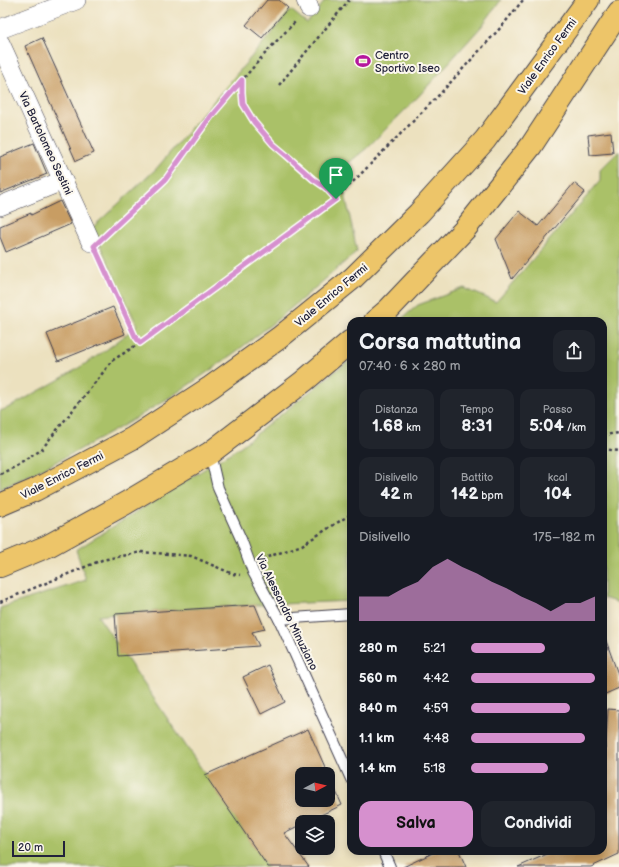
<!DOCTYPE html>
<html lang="it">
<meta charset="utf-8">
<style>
:root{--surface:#171b24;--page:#20242c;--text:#f1f3f6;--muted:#9ea1a6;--accent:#d690ce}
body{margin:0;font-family:"Balsamiq Sans",sans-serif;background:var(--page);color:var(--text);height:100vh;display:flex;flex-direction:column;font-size:15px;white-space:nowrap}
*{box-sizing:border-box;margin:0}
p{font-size:13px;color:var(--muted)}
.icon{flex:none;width:22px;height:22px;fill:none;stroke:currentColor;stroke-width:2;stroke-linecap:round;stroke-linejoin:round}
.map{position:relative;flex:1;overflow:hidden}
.sheet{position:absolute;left:347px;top:317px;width:260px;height:538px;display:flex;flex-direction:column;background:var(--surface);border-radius:12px;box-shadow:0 2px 10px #0003}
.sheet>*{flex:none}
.needle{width:26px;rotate:83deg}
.buttons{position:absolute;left:295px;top:767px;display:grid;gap:8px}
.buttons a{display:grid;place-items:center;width:40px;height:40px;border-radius:8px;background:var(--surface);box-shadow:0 2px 10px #0003;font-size:20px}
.scale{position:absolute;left:12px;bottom:10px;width:53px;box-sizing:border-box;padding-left:4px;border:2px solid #22223b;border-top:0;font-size:11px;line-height:14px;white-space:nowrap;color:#22223b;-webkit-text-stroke:3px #fbf7ec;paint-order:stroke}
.pin{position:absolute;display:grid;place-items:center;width:34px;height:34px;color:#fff;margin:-41px -17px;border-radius:50% 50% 50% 0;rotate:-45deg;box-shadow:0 0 4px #0007}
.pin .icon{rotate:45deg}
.round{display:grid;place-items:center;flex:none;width:42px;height:42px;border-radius:12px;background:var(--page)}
.overview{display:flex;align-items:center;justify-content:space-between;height:68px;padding:0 12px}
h1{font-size:22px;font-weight:800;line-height:30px}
.figures{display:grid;grid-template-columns:repeat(3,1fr);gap:6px;height:68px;padding:4px 12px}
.figures div{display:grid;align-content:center;border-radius:10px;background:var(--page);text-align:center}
.figures b{font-size:17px;font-weight:800}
.figures small{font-size:11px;font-weight:400}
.figures p{font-size:11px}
.chart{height:112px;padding:8px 12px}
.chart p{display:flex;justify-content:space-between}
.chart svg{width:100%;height:72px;margin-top:4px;fill:var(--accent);opacity:.7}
.cta{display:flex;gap:8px;margin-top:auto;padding:8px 12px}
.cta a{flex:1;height:46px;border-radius:12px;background:var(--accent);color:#111;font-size:16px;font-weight:800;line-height:46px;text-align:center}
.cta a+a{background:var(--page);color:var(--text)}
ul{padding:0 12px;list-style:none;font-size:13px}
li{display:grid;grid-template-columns:64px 48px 1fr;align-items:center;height:30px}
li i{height:10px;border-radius:5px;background:var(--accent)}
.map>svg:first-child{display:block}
.green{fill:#aac167;stroke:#667251}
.building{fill:#c89d64;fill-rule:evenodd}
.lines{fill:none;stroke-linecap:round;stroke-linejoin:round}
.lane-casing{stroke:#403f4f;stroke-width:12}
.street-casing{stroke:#403f4f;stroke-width:20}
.highway-casing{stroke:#403f4f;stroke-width:24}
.path{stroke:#403f4f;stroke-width:2.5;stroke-dasharray:3 3;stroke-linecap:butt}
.lane{stroke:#fff;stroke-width:10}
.street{stroke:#fff;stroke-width:19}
.highway{stroke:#edc569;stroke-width:22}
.route-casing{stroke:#fff;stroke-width:8}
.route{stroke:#d690ce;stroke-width:5}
.labels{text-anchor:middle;stroke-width:4;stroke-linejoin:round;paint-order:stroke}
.poi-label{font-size:11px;fill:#22223b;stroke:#fbf7ec;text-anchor:start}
.street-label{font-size:11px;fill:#22223b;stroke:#fbf7ec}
</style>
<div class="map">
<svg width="619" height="867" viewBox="0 0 619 867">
<rect width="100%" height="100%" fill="#fbf7ec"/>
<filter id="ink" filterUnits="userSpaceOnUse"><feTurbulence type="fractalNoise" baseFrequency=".025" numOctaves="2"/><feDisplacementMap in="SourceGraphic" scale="8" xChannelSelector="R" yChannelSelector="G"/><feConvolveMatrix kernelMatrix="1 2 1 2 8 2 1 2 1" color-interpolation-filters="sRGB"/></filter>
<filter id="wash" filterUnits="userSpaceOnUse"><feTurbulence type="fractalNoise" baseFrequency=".012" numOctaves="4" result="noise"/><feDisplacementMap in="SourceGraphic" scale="16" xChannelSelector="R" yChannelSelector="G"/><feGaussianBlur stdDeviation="0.9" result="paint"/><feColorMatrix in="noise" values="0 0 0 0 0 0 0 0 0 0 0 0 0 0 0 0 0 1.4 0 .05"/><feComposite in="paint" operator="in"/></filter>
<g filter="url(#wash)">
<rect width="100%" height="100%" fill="#ece1bf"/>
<!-- green -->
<g class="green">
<path d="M325,0h176l-20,27 -64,71 -50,50 -27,22 17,81c-50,45 -102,89 -158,127 -63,43 -130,79 -199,111v-78l10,-4c43,-24 90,-48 127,-82l-45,-97 64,-59 135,-159 16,13 18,-22z"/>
<polygon points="619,151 619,603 603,598 603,321 399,321 418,305 464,288 496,302 600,181 600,170"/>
<polygon points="351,359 351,601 234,606 115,614 98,616 268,867 0,867 0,608 86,580 76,550 241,446"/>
</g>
<g id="blocks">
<!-- building -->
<g class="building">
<polygon points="267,0 279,0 288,8 262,38 246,25"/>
<polygon points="42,38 94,153 76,161 25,46"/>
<polygon points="611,132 613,153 590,155 588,135"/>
<polygon points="34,143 47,174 0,193 0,157"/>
<polygon points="574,183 585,192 512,279 496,239 519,211 538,226"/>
<polygon points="60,201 71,224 6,252 0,237 0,226 31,213 31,215"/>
<polygon points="113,307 125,334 58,361 47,334"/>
<polygon points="255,605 265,629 252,632 259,646 118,656 115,614"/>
<polygon points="603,638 605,638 619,677 619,688 603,695"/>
<polygon points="268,665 285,702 261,714 243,677"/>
<polygon points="608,709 619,710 619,854 591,867 518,867 554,851 603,851 603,792"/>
<path d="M308,729l34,76 -36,17h-4v2l-18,9 25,34h-41l-63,-92zM302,774h26v26h-26z"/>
<polygon points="437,851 459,851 466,867 403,867"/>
</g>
</g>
</g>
<g filter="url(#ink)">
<use href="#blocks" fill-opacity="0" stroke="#403f4f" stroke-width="1"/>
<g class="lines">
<!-- lane casing -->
<g class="lane-casing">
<g id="lane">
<polyline points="210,453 218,488 241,539 253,572 279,619 351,779"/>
<polyline points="279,619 351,614"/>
<polyline points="383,851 390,867"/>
</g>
</g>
<!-- street casing -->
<g class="street-casing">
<g id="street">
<polyline points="306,0 309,8"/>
<polyline points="0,29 76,0"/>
<polyline points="0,43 91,242"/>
<polyline points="0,206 52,185"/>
</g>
</g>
<!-- highway casing -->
<g class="highway-casing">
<g id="highway">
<polyline points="375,321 389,309 465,229 531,146 619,12"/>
<polyline points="0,505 35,490 133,438 211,387 279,338 353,278 419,213 485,140 588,0"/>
<polyline points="0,566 48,546 126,503 210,453 304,381 351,341"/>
</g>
</g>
<!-- path -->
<g class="path">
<polyline points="242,81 242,92 243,104 253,122 273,144 286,155 313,179 326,188 336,199"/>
<polyline points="279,85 349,0"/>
<polyline points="106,235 165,180 212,115 269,49 296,21"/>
<polyline points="99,256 135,336 140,343"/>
<polyline points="603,435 619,433"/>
<polyline points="603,449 619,451"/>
<polyline points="0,474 15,467 41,450 113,360 140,343 336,199 439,95 502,26 523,0"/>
<polyline points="262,559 302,545 351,514"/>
<polyline points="0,602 102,560 142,552 191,556 233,574 240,575"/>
</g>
<!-- lane -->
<use href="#lane" class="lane"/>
<!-- street -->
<use href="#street" class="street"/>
<!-- highway -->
<use href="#highway" class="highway"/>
</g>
</g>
<g class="lines" filter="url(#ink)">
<!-- route casing -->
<g class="route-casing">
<polygon id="route" points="242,80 242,92 243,104 254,122 273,144 286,155 313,179 326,188 336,199 140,343 135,336 94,246 165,180 212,115"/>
</g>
<!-- route -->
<use href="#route" class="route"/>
</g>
<!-- icons -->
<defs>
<g id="stadium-bare" transform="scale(1.2)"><path d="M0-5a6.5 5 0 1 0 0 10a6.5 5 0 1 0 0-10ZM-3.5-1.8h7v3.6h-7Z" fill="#b5179e" stroke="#fbf7ec" stroke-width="2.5" paint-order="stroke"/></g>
</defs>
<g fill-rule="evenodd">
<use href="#stadium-bare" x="363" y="61"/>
</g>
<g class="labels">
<!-- poi labels -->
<g class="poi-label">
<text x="375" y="59">Centro<tspan x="375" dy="13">Sportivo Iseo</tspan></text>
</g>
<!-- street labels -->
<g class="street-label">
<text transform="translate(547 56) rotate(-54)" y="4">Viale Enrico Fermi</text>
<text transform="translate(46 143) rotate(65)" y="4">Via Bartolomeo Sestini</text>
<text transform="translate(331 295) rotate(-40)" y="4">Viale Enrico Fermi</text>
<text transform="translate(62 475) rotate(-27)" y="4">Viale Enrico Fermi</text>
<text transform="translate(287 612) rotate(64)" y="4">Via Alessandro Minuziano</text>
</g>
</g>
</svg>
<div class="buttons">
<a><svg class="needle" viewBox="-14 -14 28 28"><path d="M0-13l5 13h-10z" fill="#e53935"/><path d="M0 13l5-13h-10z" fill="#9ea1a6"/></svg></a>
<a><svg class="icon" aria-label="layers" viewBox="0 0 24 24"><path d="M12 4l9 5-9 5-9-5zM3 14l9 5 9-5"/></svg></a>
</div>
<div class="scale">20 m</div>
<div class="pin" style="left:336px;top:199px;background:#1e9e55"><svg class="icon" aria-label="arrive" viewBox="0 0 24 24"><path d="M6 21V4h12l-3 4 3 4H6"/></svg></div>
<section class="sheet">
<div class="overview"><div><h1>Corsa mattutina</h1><p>07:40 · 6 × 280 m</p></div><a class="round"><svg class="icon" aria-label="share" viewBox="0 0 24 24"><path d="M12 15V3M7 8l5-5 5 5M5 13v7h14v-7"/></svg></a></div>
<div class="figures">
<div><p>Distanza</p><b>1.68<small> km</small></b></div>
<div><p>Tempo</p><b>8:31</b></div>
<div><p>Passo</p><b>5:04<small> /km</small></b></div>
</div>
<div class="figures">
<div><p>Dislivello</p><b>42<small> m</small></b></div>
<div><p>Battito</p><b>142<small> bpm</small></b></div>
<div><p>kcal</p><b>104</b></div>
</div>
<div class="chart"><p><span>Dislivello</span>175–182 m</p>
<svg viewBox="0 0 160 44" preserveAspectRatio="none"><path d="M0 44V29L10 29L20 29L30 24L40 20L50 11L60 6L70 11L80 15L90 20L100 24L110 29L120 33L130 38L140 33L150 33L160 29V44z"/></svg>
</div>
<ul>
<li><b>280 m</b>5:21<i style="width:60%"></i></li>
<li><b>560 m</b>4:42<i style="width:100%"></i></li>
<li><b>840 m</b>4:59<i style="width:80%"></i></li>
<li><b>1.1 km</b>4:48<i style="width:92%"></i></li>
<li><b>1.4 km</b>5:18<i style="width:62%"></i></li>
</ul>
<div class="cta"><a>Salva</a><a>Condividi</a></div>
</section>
</div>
